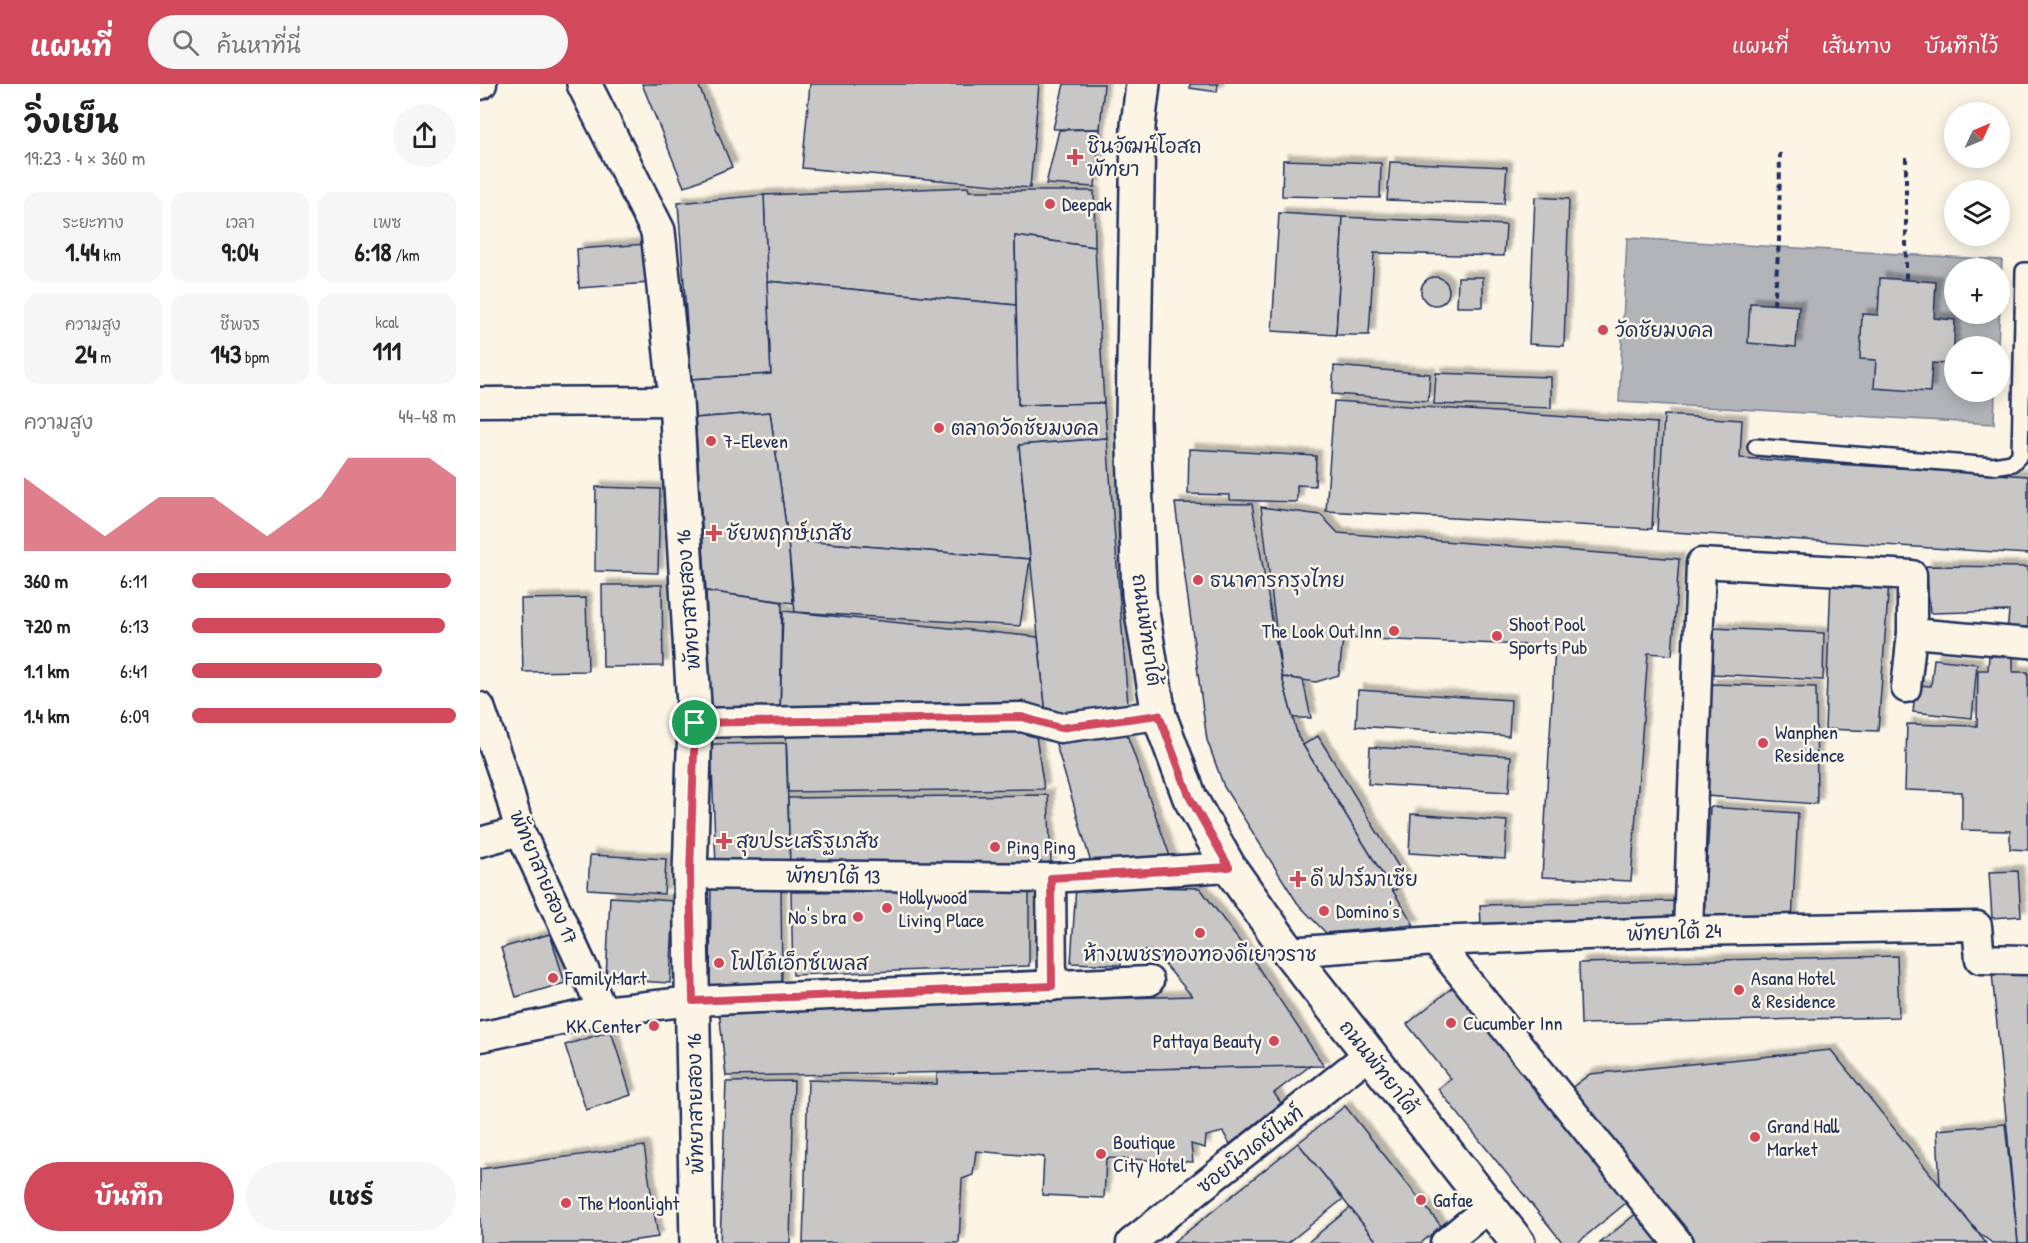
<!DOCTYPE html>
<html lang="th">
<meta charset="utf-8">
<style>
:root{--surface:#fff;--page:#f6f6f6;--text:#202124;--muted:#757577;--accent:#d1495b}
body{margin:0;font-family:"Patrick Hand","Playpen Sans Thai",sans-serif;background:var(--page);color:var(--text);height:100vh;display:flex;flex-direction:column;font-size:22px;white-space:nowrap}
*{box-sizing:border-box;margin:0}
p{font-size:20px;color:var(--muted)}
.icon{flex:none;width:33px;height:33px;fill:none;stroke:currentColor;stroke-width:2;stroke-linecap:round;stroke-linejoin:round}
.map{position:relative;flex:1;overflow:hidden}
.panel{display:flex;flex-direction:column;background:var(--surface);width:480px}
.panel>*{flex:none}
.needle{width:39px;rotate:46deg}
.fabs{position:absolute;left:1464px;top:18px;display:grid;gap:12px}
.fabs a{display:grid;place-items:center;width:66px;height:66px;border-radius:50%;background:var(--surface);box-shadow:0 3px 15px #0003;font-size:30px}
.pin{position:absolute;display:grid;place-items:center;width:51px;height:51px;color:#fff;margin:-26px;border:3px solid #fff;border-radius:50%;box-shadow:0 2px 6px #0007}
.round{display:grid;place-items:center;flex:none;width:63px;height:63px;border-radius:32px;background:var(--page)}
.overview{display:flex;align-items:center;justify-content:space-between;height:102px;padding:0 24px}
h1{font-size:33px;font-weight:700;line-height:45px}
.metrics{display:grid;grid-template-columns:repeat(3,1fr);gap:9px;height:102px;padding:6px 24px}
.metrics div{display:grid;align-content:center;border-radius:15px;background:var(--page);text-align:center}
.metrics b{font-size:26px;font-weight:700}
.metrics small{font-size:16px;font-weight:400}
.metrics p{font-size:16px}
.chart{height:168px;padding:12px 24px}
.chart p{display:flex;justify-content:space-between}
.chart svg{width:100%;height:108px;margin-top:6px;fill:var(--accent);opacity:.7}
.cta{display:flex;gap:12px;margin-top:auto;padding:12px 24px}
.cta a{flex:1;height:69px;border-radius:36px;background:var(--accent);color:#fff;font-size:24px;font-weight:700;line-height:69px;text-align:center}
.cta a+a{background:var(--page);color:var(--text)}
ul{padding:0 24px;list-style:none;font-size:20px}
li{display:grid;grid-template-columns:96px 72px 1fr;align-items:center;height:45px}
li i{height:15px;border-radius:8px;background:var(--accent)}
header{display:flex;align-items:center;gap:36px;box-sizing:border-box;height:84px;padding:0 30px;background:var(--accent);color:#fff}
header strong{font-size:28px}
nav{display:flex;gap:33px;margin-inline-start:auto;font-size:21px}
.search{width:420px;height:54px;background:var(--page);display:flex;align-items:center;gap:15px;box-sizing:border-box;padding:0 21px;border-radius:33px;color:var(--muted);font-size:22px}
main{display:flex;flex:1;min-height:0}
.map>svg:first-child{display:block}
.water{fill:#b2b4b8;stroke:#767f94;stroke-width:1.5;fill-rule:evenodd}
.building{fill:#c8c7c6;stroke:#1b2f5e;stroke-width:1.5;filter:url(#shadow)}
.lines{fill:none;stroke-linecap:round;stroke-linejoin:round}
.service-casing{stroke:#1b2f5e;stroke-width:20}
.minor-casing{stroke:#1b2f5e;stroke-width:33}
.tertiary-casing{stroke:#1b2f5e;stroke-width:38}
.secondary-casing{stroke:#1b2f5e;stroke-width:38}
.path{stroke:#1b2f5e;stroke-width:4;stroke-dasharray:6 4.5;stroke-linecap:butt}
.service{stroke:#fcf5e5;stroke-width:15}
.minor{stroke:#fcf5e5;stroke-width:28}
.tertiary{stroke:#fcf5e5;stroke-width:33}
.secondary{stroke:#fcf5e5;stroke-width:33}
.route-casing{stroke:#fff;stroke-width:12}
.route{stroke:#d1495b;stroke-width:8}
.poi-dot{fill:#d1495b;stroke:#fcf5e5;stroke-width:2}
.labels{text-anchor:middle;stroke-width:5;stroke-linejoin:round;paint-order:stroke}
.poi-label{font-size:20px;fill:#1b2f5e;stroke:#fcf5e5;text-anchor:start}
.street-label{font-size:20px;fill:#1b2f5e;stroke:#fcf5e5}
</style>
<header>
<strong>แผนที่</strong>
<div class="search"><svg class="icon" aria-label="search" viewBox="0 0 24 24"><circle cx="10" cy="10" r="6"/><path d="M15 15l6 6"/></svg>ค้นหาที่นี่</div>
<nav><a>แผนที่</a><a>เส้นทาง</a><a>บันทึกไว้</a></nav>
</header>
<main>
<section class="panel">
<div class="overview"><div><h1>วิ่งเย็น</h1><p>19:23 · 4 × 360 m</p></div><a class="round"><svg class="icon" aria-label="share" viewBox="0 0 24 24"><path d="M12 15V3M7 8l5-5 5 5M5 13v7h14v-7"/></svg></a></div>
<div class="metrics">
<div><p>ระยะทาง</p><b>1.44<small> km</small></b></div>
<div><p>เวลา</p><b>9:04</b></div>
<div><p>เพซ</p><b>6:18<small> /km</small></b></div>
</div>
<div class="metrics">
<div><p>ความสูง</p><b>24<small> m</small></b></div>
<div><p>ชีพจร</p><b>143<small> bpm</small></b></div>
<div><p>kcal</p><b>111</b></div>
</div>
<div class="chart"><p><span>ความสูง</span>44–48 m</p>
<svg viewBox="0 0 160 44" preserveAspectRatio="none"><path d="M0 44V14L10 22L20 30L30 38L40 30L50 22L60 22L70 22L80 30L90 38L100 30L110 22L120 6L130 6L140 6L150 6L160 14V44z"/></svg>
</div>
<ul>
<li><b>360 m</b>6:11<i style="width:98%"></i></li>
<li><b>720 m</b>6:13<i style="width:96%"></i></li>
<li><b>1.1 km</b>6:41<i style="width:72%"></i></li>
<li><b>1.4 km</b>6:09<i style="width:100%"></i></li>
</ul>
<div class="cta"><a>บันทึก</a><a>แชร์</a></div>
</section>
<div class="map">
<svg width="1548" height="1159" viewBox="0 0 1548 1159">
<defs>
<filter id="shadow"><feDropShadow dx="5.5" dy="-5.5" stdDeviation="1.5" flood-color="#0004"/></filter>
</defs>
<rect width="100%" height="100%" fill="#fcf5e5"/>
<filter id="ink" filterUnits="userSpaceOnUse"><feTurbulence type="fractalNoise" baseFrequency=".0167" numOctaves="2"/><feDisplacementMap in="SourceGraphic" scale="12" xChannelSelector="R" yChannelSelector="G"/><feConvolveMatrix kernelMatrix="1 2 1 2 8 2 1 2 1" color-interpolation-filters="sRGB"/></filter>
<g filter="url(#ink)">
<!-- water -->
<path class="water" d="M1147,154l375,22 -4,86h-44v46h41l-1,32 -375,-22zM1474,184h46v46h-46z"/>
<!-- building -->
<g class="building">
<polygon points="162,0 218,0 252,83 204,103"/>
<polygon points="330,0 559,0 550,104 322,84"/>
<polygon points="584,0 624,0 620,45 573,45"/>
<polygon points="710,0 738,0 737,8 710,4"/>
<polygon points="620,45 615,103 566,100 579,46"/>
<polygon points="803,76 901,79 900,114 802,112"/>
<polygon points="910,78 1027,83 1024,120 907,116"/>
<polygon points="488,103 489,107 614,107 615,163 535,152 536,221 287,197 284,111"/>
<polygon points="284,111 291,290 211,295 198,119"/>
<polygon points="1055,113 1089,115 1084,262 1049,260"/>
<polygon points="799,129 863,133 856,251 792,247"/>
<polygon points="863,133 1026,141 1024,172 894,169 889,251 856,251"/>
<polygon points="535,152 615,163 624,319 538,321"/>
<polygon points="167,160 170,199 99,204 97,165"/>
<polygon points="978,193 1003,193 1003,223 977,223"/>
<circle cx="955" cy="207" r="14"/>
<polygon points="1400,194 1456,198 1454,234 1475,236 1473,280 1452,279 1450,308 1394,304 1396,276 1380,275 1382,230 1398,231"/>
<polygon points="287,197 536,221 538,321 624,319 627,354 539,361 550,475 308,456 290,328 215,334 211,295 291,290"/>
<polygon points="1270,219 1319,222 1316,263 1268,259"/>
<polygon points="854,282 950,290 948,317 852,310"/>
<polygon points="956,289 1071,293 1071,324 954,320"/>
<polygon points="854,317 1177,339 1172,445 846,427"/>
<polygon points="290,328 308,456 313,519 226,507 215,334"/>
<polygon points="1184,331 1262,336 1260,374 1548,392 1548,470 1177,447"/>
<polygon points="627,354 648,621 566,632 539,361"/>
<polygon points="709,365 836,372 835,402 817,401 817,418 750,416 750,411 708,410"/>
<polygon points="116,403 180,405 178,489 115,487"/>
<polygon points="695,419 772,420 802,593 818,653 934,841 846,849 818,820 744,703 727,656"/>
<polygon points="781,423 841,431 858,449 1199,475 1192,571 1168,569 1151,797 1062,793 1075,562 863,554 859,591 836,598 802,593"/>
<polygon points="308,456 550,475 540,542 315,528"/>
<polygon points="1446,482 1548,483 1548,551 1527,550 1529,527 1450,529"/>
<polygon points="1351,495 1409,498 1398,647 1345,645"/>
<polygon points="122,501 182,501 183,582 123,583"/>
<polygon points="226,507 302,518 300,633 231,632"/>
<polygon points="106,514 108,587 43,588 41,515"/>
<polygon points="303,527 558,553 566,632 300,633"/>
<polygon points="1233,544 1344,549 1343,596 1232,590"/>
<polygon points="1509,572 1533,572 1533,588 1548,588 1548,766 1530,765 1530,747 1482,746 1482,708 1425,706 1427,640 1497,642 1498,586 1508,586"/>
<polygon points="1454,575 1497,580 1492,634 1433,628 1436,601 1451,602"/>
<polygon points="802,593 823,596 831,634 813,634"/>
<polygon points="1230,600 1336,603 1337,720 1226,712"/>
<polygon points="878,606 1031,616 1029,652 876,642"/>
<polygon points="554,639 564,705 308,708 306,645"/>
<polygon points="645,645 691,775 611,779 575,657"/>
<polygon points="838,652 928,798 913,807 823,661"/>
<polygon points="306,659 310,781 236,781 231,660"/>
<polygon points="890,663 1031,672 1029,708 888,700"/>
<polygon points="568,711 571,780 310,781 308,714"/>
<polygon points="1230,723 1318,729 1312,837 1224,831"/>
<polygon points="931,730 1027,737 1025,775 929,769"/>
<polygon points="110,771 186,775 184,810 108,805"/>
<polygon points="1538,787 1541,832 1512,834 1509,788"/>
<polygon points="596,802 720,804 769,870 844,982 246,992 239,926 712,912 673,867 640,866 641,881 591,879"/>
<polygon points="231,803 301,803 302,901 230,901"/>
<polygon points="549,806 549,882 313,891 311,808"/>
<polygon points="130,813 194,817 190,899 126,895"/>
<polygon points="1200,817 1199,840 1001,841 1000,821"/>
<polygon points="70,850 85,899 36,913 21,864"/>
<polygon points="1417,872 1419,933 1101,940 1099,879"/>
<polygon points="1548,887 1548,1159 1538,1159 1512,889"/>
<polygon points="978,899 1152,1114 1097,1159 1083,1159 958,1005 971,995 927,940"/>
<polygon points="131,947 151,1011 106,1026 85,961"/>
<polygon points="1351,966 1506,1159 1211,1159 1090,1005 1110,990"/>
<polygon points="830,982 794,1009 801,1019 750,1060 743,1048 726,1052 725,1064 711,1060 713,1078 626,1074 624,1114 562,1111 564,1073 496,1067 493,1091 482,1095 479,1159 323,1159 328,996 457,1000 457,989"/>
<polygon points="314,997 310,1159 240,1159 246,998"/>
<polygon points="865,1022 961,1142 941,1159 898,1159 818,1059"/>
<polygon points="1525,1040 1538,1159 1512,1159 1498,1148 1460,1102 1457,1046"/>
<polygon points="818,1059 863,1115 808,1159 693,1159"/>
<polygon points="164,1062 178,1153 135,1159 0,1159 0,1085"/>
<polygon points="870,1124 898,1159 827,1159"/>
<polygon points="1162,1125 1190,1159 1120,1159"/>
</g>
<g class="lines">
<!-- service casing -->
<g class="service-casing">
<polyline id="service" points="1276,363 1513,382 1532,379 1540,371 1544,187 1548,187"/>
</g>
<!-- minor casing -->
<g class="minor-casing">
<g id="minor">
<polyline points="0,1 2,0"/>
<polyline points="0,318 196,317"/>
<polyline points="1432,549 1548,559"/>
<polyline points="0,623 27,701 40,747 123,927"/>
<polyline points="215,639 542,633 580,644 679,631"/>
<polyline points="0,758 40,747"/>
<polyline points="210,790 571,794 749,783"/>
<polyline points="571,794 572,902"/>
<polyline points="1208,847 1221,479 1432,491 1432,549 1426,604"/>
<polyline points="955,857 1198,1159"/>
<polyline points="809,868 955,857 1208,847 1497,842 1500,875 1548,876"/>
<polyline points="0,953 123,927 213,917 669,897"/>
<polyline points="651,1159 889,970"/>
<polyline points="965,1159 1009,1123"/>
</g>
</g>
<!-- tertiary casing -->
<g class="tertiary-casing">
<polyline id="tertiary" points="104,0 178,147 196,317 215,639 210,790 217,1159"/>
</g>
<!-- secondary casing -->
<g class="secondary-casing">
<polyline id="secondary" points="663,0 658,42 653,337 659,510 679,631 710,714 749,783 809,868 1038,1159"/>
</g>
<!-- path -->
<g class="path">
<polyline points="1426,73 1426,196"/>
<polyline points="1294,221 1299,157 1300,69"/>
</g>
<!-- service -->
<use href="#service" class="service"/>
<!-- minor -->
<use href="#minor" class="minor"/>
<!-- tertiary -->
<use href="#tertiary" class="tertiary"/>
<!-- secondary -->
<use href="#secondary" class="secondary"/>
</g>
</g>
<g class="lines" filter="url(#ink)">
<!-- route casing -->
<g class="route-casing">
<polygon id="route" points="679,631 710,714 749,783 571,794 572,902 213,917 210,790 215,639 542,633 580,644"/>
</g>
<!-- route -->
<use href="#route" class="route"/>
</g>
<!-- markers -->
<g class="poi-dot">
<path d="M592 64h6v6h6v6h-6v6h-6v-6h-6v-6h6z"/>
<circle cx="570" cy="120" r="6"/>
<circle cx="1123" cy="246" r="6"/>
<circle cx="459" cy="344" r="6"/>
<circle cx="231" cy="357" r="6"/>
<path d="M231 440h6v6h6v6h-6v6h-6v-6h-6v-6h6z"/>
<circle cx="718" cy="496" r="6"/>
<circle cx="914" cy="547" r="6"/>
<circle cx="1017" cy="552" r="6"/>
<circle cx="1283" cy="659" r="6"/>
<path d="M241 748h6v6h6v6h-6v6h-6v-6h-6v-6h6z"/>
<circle cx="515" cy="763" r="6"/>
<path d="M815 786h6v6h6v6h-6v6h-6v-6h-6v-6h6z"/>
<circle cx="407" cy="824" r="6"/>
<circle cx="844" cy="827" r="6"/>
<circle cx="378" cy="833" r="6"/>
<circle cx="720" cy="849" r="6"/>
<circle cx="239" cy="879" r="6"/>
<circle cx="73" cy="894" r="6"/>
<circle cx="1259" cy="906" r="6"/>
<circle cx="971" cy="939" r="6"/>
<circle cx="174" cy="942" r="6"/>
<circle cx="794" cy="957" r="6"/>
<circle cx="1275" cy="1053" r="6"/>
<circle cx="621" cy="1070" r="6"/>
<circle cx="941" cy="1116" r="6"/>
<circle cx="86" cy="1119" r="6"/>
</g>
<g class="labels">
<!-- poi labels -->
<g class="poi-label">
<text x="607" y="69">ชินวัฒน์โอสถ<tspan x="607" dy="23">พัทยา</tspan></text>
<text x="582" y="127">Deepak</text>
<text x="1135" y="253">วัดชัยมงคล</text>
<text x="471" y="351">ตลาดวัดชัยมงคล</text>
<text x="243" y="364">7-Eleven</text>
<text x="246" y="456">ชัยพฤกษ์เภสัช</text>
<text x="730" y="503">ธนาคารกรุงไทย</text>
<text x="1029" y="547">Shoot Pool<tspan x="1029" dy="23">Sports Pub</tspan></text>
<text x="902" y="554" text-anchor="end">The Look Out Inn</text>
<text x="1295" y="655">Wanphen<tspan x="1295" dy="23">Residence</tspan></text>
<text x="256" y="764">สุขประเสริฐเภสัช</text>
<text x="527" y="770">Ping Ping</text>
<text x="830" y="802">ดี ฟาร์มาเซีย</text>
<text x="419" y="820">Hollywood<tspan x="419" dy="23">Living Place</tspan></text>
<text x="856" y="834">Domino's</text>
<text x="366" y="840" text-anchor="end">No's bra</text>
<text x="720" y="877" text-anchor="middle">ห้างเพชรทองทองดีเยาวราช</text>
<text x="251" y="886">โฟโต้เอ็กซ์เพลส</text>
<text x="85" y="901">FamilyMart</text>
<text x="1271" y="901">Asana Hotel<tspan x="1271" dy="23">&amp; Residence</tspan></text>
<text x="983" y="946">Cucumber Inn</text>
<text x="162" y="949" text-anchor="end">KK Center</text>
<text x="782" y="964" text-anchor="end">Pattaya Beauty</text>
<text x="1287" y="1049">Grand Hall<tspan x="1287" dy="23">Market</tspan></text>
<text x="633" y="1065">Boutique<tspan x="633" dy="23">City Hotel</tspan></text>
<text x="953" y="1123">Gafae</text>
<text x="98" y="1126">The Moonlight</text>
</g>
<!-- street labels -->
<g class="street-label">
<text transform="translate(208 516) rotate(-94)" y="7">พัทยาสายสอง 16</text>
<text transform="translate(667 546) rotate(82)" y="7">ถนนพัทยาใต้</text>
<text transform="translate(353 792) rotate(1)" y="7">พัทยาใต้ 13</text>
<text transform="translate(64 793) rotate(67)" y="7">พัทยาสายสอง 17</text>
<text transform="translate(1194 848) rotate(-2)" y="7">พัทยาใต้ 24</text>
<text transform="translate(899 983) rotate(52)" y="7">ถนนพัทยาใต้</text>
<text transform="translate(215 1020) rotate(-91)" y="7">พัทยาสายสอง 16</text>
<text transform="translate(770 1065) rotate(-38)" y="7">ซอยนิวเดย์ไนท์</text>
</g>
</g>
</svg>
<div class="fabs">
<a><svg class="needle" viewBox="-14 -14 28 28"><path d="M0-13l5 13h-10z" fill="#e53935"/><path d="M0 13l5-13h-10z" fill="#757577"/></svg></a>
<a><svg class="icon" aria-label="layers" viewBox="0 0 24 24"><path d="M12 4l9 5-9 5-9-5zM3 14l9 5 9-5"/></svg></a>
<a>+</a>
<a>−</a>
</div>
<div class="pin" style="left:215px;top:639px;background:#1e9e55"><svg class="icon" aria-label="arrive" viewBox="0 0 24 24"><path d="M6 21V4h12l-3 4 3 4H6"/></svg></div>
</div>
</main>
